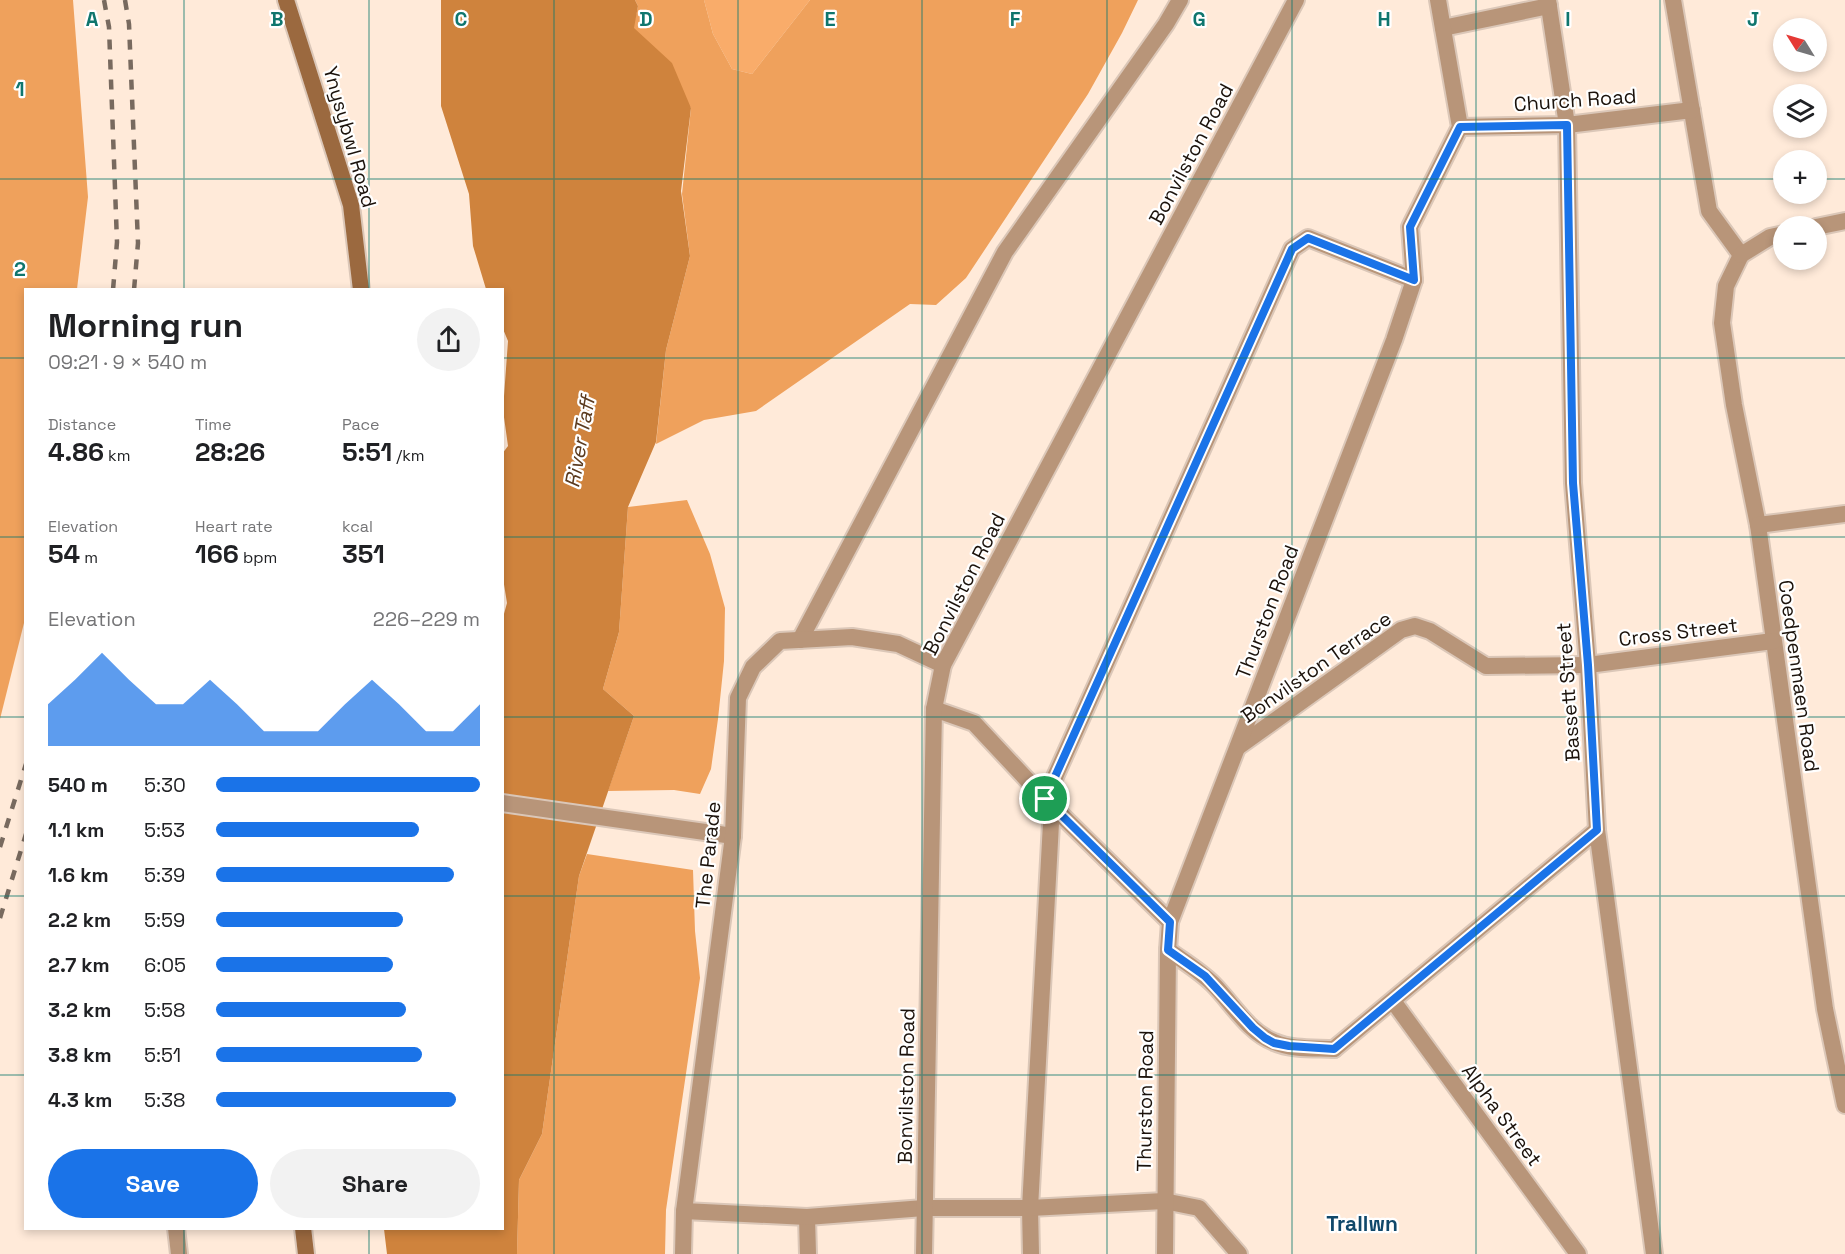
<!DOCTYPE html>
<meta charset="utf-8">
<style>
:root{--surface:#fff;--page:#f2f2f2;--text:#202124;--muted:#757577;--accent:#1a73e8}
body{margin:0;font-family:"Space Grotesk",sans-serif;background:var(--page);color:var(--text);height:100vh;display:flex;flex-direction:column;font-size:22px;white-space:nowrap}
*{box-sizing:border-box;margin:0}
p{font-size:20px;color:var(--muted)}
.icon{flex:none;width:33px;height:33px;fill:none;stroke:currentColor;stroke-width:2;stroke-linecap:round;stroke-linejoin:round}
.map{position:relative;flex:1;overflow:hidden}
.drawer{position:absolute;left:24px;top:288px;width:480px;height:942px;display:flex;flex-direction:column;background:var(--surface);border-radius:0px;box-shadow:0 3px 9px #0003}
.drawer>*{flex:none}
.needle{width:39px;rotate:307deg}
.controls{position:absolute;left:1773px;top:18px;display:grid;gap:12px}
.controls a{display:grid;place-items:center;width:54px;height:54px;border-radius:50%;background:var(--surface);box-shadow:0 3px 9px #0003;font-size:30px}
.pin{position:absolute;display:grid;place-items:center;width:51px;height:51px;color:#fff;margin:-26px;border:3px solid #fff;border-radius:50%;box-shadow:0 2px 6px #0007}
.round{display:grid;place-items:center;flex:none;width:63px;height:63px;border-radius:32px;background:var(--page)}
.headline{display:flex;align-items:center;justify-content:space-between;height:102px;padding:0 24px}
h1{font-size:33px;font-weight:700;line-height:45px}
.figures{display:grid;grid-template-columns:repeat(3,1fr);gap:9px;height:102px;padding:6px 24px}
.figures div{display:grid;align-content:center}
.figures b{font-size:26px;font-weight:700}
.figures small{font-size:16px;font-weight:400}
.figures p{font-size:16px}
.chart{height:168px;padding:12px 24px}
.chart p{display:flex;justify-content:space-between}
.chart svg{width:100%;height:108px;margin-top:6px;fill:var(--accent);opacity:.7}
.action{display:flex;gap:12px;margin-top:auto;padding:12px 24px}
.action a{flex:1;height:69px;border-radius:36px;background:var(--accent);color:#fff;font-size:24px;font-weight:700;line-height:69px;text-align:center}
.action a+a{background:var(--page);color:var(--text)}
ul{padding:0 24px;list-style:none;font-size:20px}
li{display:grid;grid-template-columns:96px 72px 1fr;align-items:center;height:45px}
li i{height:15px;border-radius:8px;background:var(--accent)}
.map>svg:first-child{display:block}
.green{fill:#f9ac6a}
.forest{fill:#efa15c}
.water{fill:#cf833d}
.lines{fill:none;stroke-linecap:round;stroke-linejoin:round}
.service-casing{stroke:#dbc7b8;stroke-width:20}
.minor-casing{stroke:#dbc7b8;stroke-width:20}
.secondary-casing{stroke:#dbc7b8;stroke-width:20}
.service{stroke:#b89579;stroke-width:16}
.minor{stroke:#b89579;stroke-width:16}
.secondary{stroke:#9b693f;stroke-width:16}
.rail{stroke:#786a5f;stroke-width:4.5;stroke-dasharray:10 10;stroke-linecap:butt}
.route-casing{stroke:#fff;stroke-width:12}
.route{stroke:#1a73e8;stroke-width:8}
.grid{fill:none;stroke:#0f766e;stroke-width:1.5;stroke-opacity:0.55}
.labels{text-anchor:middle;stroke-width:4.5;stroke-linejoin:round;paint-order:stroke}
.street-label{font-size:20px;fill:#1b120b;stroke:#fff}
.water-label{font-size:21px;font-style:italic;fill:#5c3b1f;stroke:#fff}
.neighbourhood-label{font-size:21px;font-weight:bold;fill:#10486a;stroke:#fff}
.grid-label{font-size:20px;text-anchor:middle;font-weight:bold;fill:#0f766e;stroke:#fff;stroke-width:4.5;stroke-linejoin:round;paint-order:stroke}
</style>
<div class="map">
<svg width="1845" height="1254" viewBox="0 0 1845 1254">
<rect width="100%" height="100%" fill="#ffead9"/>
<!-- green -->
<polygon class="green" points="704,0 810,0 752,74 732,69 713,34"/>
<!-- forest -->
<g class="forest">
<polygon points="0,0 73,0 88,197 77,289 26,290 26,615 0,719"/>
<polygon points="635,0 704,0 713,34 732,69 752,74 810,0 1138,0 1122,33 1088,94 966,278 936,305 910,304 756,411 704,420 656,444 666,350 690,256 682,194 691,108 633,28 638,6"/>
<polygon points="687,500 710,554 725,608 724,661 718,719 711,769 700,794 674,790 608,791 634,716 603,689 619,632 628,507"/>
<polygon points="587,854 693,870 695,931 700,978 666,1210 665,1254 517,1254 519,1180 542,1134 579,876"/>
</g>
<!-- water -->
<polygon class="water" points="441,0 635,0 638,6 634,28 672,63 691,108 681,191 690,256 666,350 656,442 628,507 619,632 603,689 634,716 579,876 542,1134 519,1180 517,1254 387,1254 384,1229 502,1228 502,621 507,603 502,572 502,454 508,446 503,410 508,341 503,329 502,290 486,289 473,246 469,194 441,106"/>
<g class="lines">
<!-- service casing -->
<g class="service-casing">
<g id="service">
<polyline points="1548,0 1567,125"/>
<polyline points="1443,28 1549,6"/>
<polyline points="800,640 1005,252 1166,24 1180,0"/>
<polyline points="1238,747 1401,630 1415,626 1430,631 1486,666 1588,665"/>
<polyline points="1045,799 1292,249 1308,238 1414,280"/>
<path d="M1168,950c15,11 32,21 45,34 19,19 35,48 61,58 18,8 41,6 60,7"/>
<polyline points="807,1217 808,1254"/>
<polyline points="1031,1254 1030,1208 1052,805"/>
</g>
</g>
<!-- minor casing -->
<g class="minor-casing">
<g id="minor">
<polyline points="1673,0 1709,211 1741,255"/>
<polyline points="1567,125 1573,483 1588,665 1597,830 1654,1254"/>
<polyline points="1460,127 1567,125 1692,110"/>
<polyline points="1816,227 1845,221"/>
<polyline points="1741,255 1726,286 1722,323 1734,405 1758,525 1825,1009 1845,1105"/>
<polyline points="1741,255 1770,237 1784,234"/>
<polyline points="1758,525 1845,514"/>
<polyline points="1588,665 1773,641"/>
<polyline points="934,709 974,723 1045,799 1170,922"/>
<polyline points="502,803 733,836"/>
<polyline points="1393,1001 1578,1254"/>
<polyline points="1334,1049 1597,830"/>
<polyline points="684,1211 807,1217 924,1208 1030,1208 1164,1201 1199,1208 1239,1254"/>
<polyline points="176,1228 179,1254"/>
<polyline points="683,1254 684,1211 733,836 738,698 753,667 780,641 852,637 898,644 943,665"/>
<polyline points="924,1254 934,709 943,665 1296,0"/>
<polyline points="1165,1254 1168,950 1170,922 1394,340 1414,280 1410,227 1460,127 1438,0"/>
</g>
</g>
<!-- secondary casing -->
<g class="secondary-casing">
<g id="secondary">
<polyline points="286,0 351,205 361,290"/>
<polyline points="303,1228 306,1254"/>
</g>
</g>
<!-- service -->
<use href="#service" class="service"/>
<!-- minor -->
<use href="#minor" class="minor"/>
<!-- secondary -->
<use href="#secondary" class="secondary"/>
<!-- rail -->
<g class="rail">
<polyline points="104,0 109,27 117,242 113,290"/>
<polyline points="125,0 129,24 138,243 134,290"/>
<polyline points="0,847 26,764"/>
<polyline points="0,918 26,834"/>
</g>
</g>
<g class="lines">
<!-- route casing -->
<g class="route-casing">
<polygon id="route" points="1567,125 1573,483 1588,665 1597,830 1334,1049 1289,1046 1274,1043 1265,1038 1253,1028 1205,976 1168,950 1170,922 1045,799 1292,249 1308,238 1414,280 1410,227 1460,127"/>
</g>
<!-- route -->
<use href="#route" class="route"/>
</g>
<!-- grid -->
<path class="grid" d="M184,0v290M369,0v290M554,0v1254M738,0v1254M922,0v1254M1107,0v1254M1292,0v1254M1476,0v1254M1660,0v1254M0,179h1784M1816,179h29M0,358h26M502,358h1343M0,537h26M502,537h1343M0,717h26M502,717h1343M0,896h26M502,896h1343M0,1075h26M502,1075h1343M184,1228v26M369,1228v26"/>
<g class="labels">
<!-- street labels -->
<g class="street-label">
<text transform="translate(1575 100) rotate(-4)" y="7">Church Road</text>
<text transform="translate(350 137) rotate(74)" y="7">Ynysybwl Road</text>
<text transform="translate(1191 154) rotate(-62)" y="7">Bonvilston Road</text>
<text transform="translate(964 584) rotate(-63)" y="7">Bonvilston Road</text>
<text transform="translate(1267 612) rotate(-69)" y="7">Thurston Road</text>
<text transform="translate(1678 632) rotate(-7)" y="7">Cross Street</text>
<text transform="translate(1316 667) rotate(-35)" y="7">Bonvilston Terrace</text>
<text transform="translate(1799 676) rotate(82)" y="7">Coedpenmaen Road</text>
<text transform="translate(1568 692) rotate(-94)" y="7">Bassett Street</text>
<text transform="translate(708 855) rotate(-84)" y="7">The Parade</text>
<text transform="translate(906 1086) rotate(-89)" y="7">Bonvilston Road</text>
<text transform="translate(1145 1101) rotate(-89)" y="7">Thurston Road</text>
<text transform="translate(1502 1115) rotate(54)" y="7">Alpha Street</text>
</g>
<!-- water labels -->
<g class="water-label">
<text transform="translate(580 442) rotate(-80)" y="7">River Taff</text>
</g>
<!-- neighbourhood labels -->
<g class="neighbourhood-label">
<text x="1362" y="1231">Trallwn</text>
</g>
</g>
<g class="grid-label">
<text x="92" y="26">A</text>
<text x="277" y="26">B</text>
<text x="461" y="26">C</text>
<text x="646" y="26">D</text>
<text x="830" y="26">E</text>
<text x="1015" y="26">F</text>
<text x="1199" y="26">G</text>
<text x="1384" y="26">H</text>
<text x="1568" y="26">I</text>
<text x="1753" y="26">J</text>
<text x="20" y="96">1</text>
<text x="20" y="276">2</text>
</g>
</svg>
<div class="controls">
<a><svg class="needle" viewBox="-14 -14 28 28"><path d="M0-13l5 13h-10z" fill="#e53935"/><path d="M0 13l5-13h-10z" fill="#757577"/></svg></a>
<a><svg class="icon" aria-label="layers" viewBox="0 0 24 24"><path d="M12 4l9 5-9 5-9-5zM3 14l9 5 9-5"/></svg></a>
<a>+</a>
<a>−</a>
</div>
<div class="pin" style="left:1045px;top:799px;background:#1e9e55"><svg class="icon" aria-label="arrive" viewBox="0 0 24 24"><path d="M6 21V4h12l-3 4 3 4H6"/></svg></div>
<section class="drawer">
<div class="headline"><div><h1>Morning run</h1><p>09:21 · 9 × 540 m</p></div><a class="round"><svg class="icon" aria-label="share" viewBox="0 0 24 24"><path d="M12 15V3M7 8l5-5 5 5M5 13v7h14v-7"/></svg></a></div>
<div class="figures">
<div><p>Distance</p><b>4.86<small> km</small></b></div>
<div><p>Time</p><b>28:26</b></div>
<div><p>Pace</p><b>5:51<small> /km</small></b></div>
</div>
<div class="figures">
<div><p>Elevation</p><b>54<small> m</small></b></div>
<div><p>Heart rate</p><b>166<small> bpm</small></b></div>
<div><p>kcal</p><b>351</b></div>
</div>
<div class="chart"><p><span>Elevation</span>226–229 m</p>
<svg viewBox="0 0 160 44" preserveAspectRatio="none"><path d="M0 44V27L10 17L20 6L30 17L40 27L50 27L60 17L70 27L80 38L90 38L100 38L110 27L120 17L130 27L140 38L150 38L160 27V44z"/></svg>
</div>
<ul>
<li><b>540 m</b>5:30<i style="width:100%"></i></li>
<li><b>1.1 km</b>5:53<i style="width:77%"></i></li>
<li><b>1.6 km</b>5:39<i style="width:90%"></i></li>
<li><b>2.2 km</b>5:59<i style="width:71%"></i></li>
<li><b>2.7 km</b>6:05<i style="width:67%"></i></li>
<li><b>3.2 km</b>5:58<i style="width:72%"></i></li>
<li><b>3.8 km</b>5:51<i style="width:78%"></i></li>
<li><b>4.3 km</b>5:38<i style="width:91%"></i></li>
</ul>
<div class="action"><a>Save</a><a>Share</a></div>
</section>
</div>
